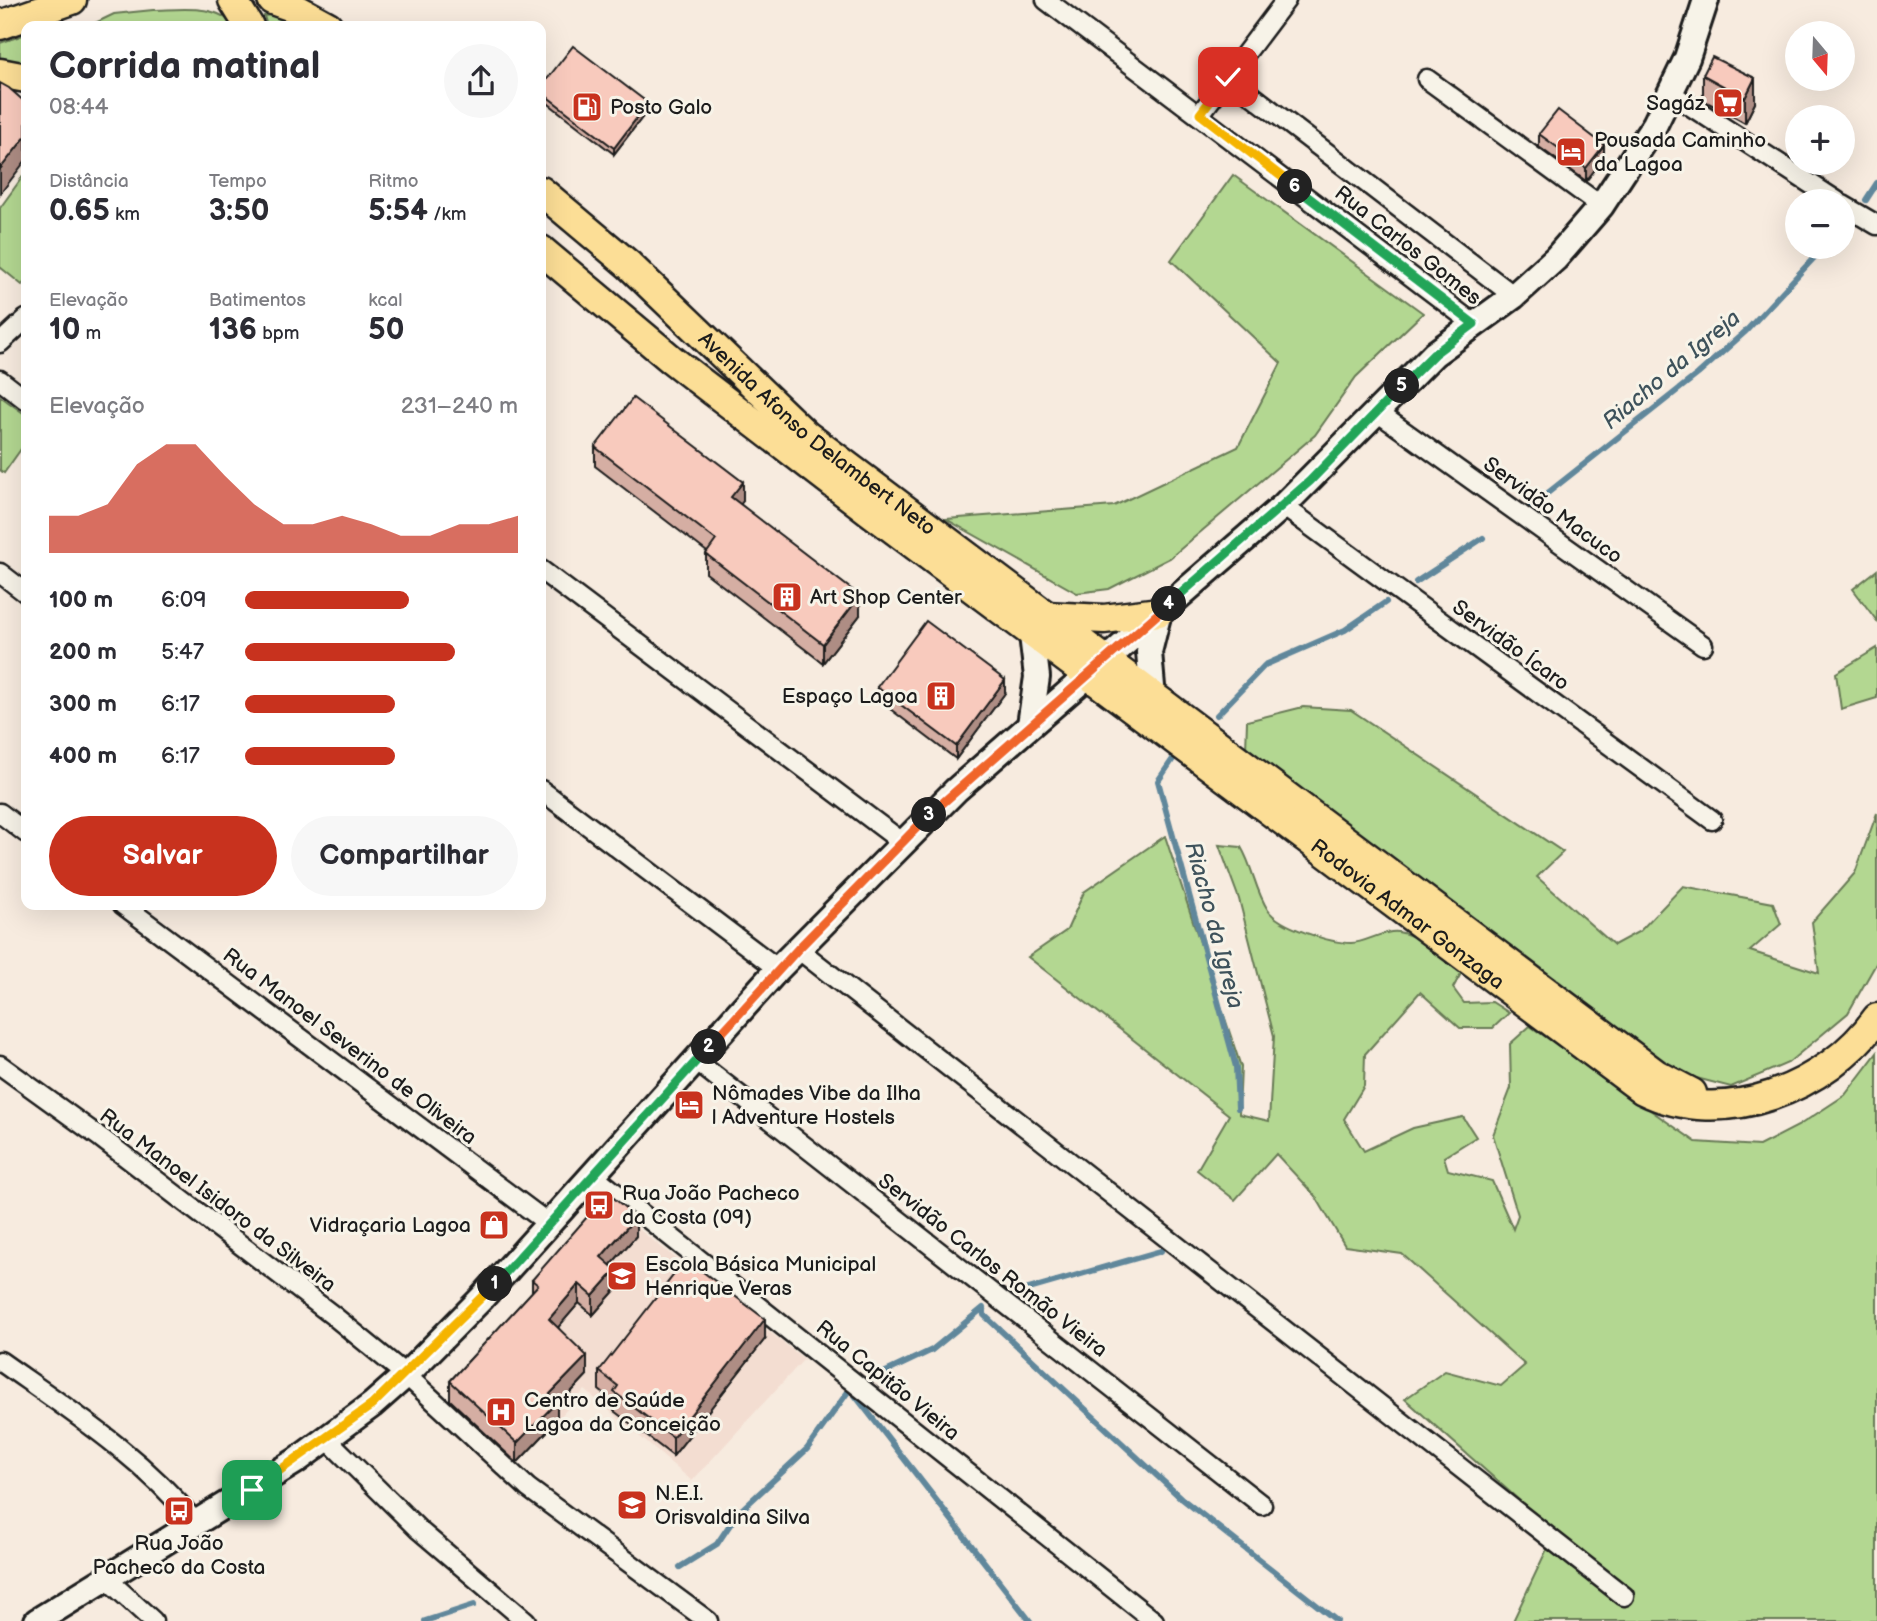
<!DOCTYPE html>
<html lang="pt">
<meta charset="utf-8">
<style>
:root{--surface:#fff;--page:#f7f7f7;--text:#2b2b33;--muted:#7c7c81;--accent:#c8321e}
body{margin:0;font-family:"Balsamiq Sans",sans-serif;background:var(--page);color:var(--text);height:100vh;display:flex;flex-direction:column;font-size:26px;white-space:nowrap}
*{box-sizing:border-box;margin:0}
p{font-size:23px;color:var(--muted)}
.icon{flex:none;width:38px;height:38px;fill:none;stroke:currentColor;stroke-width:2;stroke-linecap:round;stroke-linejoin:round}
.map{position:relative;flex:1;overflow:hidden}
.panel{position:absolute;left:21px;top:21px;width:525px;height:889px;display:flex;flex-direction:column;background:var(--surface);border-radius:14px;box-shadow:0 7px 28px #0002}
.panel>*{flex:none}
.needle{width:46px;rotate:161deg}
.controls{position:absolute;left:1785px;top:21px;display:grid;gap:14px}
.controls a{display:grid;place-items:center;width:70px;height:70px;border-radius:50%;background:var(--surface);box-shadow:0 7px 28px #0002;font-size:35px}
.pin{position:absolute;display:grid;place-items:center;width:60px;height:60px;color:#fff;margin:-30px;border-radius:14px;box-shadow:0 4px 10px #0006}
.km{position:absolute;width:35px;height:35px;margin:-18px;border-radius:50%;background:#222;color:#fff;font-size:19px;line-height:35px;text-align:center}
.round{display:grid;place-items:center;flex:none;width:74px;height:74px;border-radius:37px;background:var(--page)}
.head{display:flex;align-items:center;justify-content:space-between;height:119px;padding:0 28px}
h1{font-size:38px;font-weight:600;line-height:52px}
.metrics{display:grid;grid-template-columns:repeat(3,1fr);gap:10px;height:119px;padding:7px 28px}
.metrics div{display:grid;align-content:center}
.metrics b{font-size:30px;font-weight:600}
.metrics small{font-size:19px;font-weight:400}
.metrics p{font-size:19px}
.chart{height:196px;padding:14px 28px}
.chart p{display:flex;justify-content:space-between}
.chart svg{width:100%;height:126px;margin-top:7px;fill:var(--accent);opacity:.7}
.cta{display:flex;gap:14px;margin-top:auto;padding:14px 28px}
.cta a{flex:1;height:80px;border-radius:42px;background:var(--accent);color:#fff;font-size:28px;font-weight:600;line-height:80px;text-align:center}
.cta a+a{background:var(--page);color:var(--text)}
ul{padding:0 28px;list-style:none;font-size:23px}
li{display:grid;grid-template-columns:112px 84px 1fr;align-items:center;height:52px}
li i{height:18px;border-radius:9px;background:var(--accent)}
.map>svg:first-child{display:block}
.built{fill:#f3ddd1}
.green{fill:#b3d791;stroke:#687a56;stroke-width:2}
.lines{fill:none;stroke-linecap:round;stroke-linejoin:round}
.stream{stroke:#60879b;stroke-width:6}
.street-casing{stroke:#1c1c1c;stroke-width:23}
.secondary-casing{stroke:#1c1c1c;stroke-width:30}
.primary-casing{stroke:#1c1c1c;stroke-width:33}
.street{stroke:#f7f3e8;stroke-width:18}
.secondary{stroke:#f7f3e8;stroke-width:24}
.primary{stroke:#fcde96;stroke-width:28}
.wall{fill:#d5aea3;stroke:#1c1c1c;stroke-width:2}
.shaded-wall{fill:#ae8d84;stroke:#1c1c1c;stroke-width:2}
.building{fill:#f8cabd;stroke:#1c1c1c;stroke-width:2}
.split-1-casing{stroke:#fff;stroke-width:14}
.split-2-casing{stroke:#fff;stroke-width:14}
.split-3-casing{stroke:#fff;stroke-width:14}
.split-4-casing{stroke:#fff;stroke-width:14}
.split-5-casing{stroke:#fff;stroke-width:14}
.split-6-casing{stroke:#fff;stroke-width:14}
.split-7-casing{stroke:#fff;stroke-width:14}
.split-1{stroke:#f5b400;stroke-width:9}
.split-2{stroke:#22a559;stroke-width:9}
.split-3{stroke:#f0652b;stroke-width:9}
.split-4{stroke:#f0652b;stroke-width:9}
.split-5{stroke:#22a559;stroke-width:9}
.split-6{stroke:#22a559;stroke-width:9}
.split-7{stroke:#f5b400;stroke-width:9}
.labels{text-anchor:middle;stroke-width:6;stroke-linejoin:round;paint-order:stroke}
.poi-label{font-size:21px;fill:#1c1c1c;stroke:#f7f3e8;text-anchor:start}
.street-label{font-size:21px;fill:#1c1c1c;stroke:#f7f3e8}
.water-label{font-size:23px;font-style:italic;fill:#3e525b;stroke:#f7f3e8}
</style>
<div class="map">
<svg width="1877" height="1621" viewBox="0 0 1877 1621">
<rect width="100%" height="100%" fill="#f7ebdf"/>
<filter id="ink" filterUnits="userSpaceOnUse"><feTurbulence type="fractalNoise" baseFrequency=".0143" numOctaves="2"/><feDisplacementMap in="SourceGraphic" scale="14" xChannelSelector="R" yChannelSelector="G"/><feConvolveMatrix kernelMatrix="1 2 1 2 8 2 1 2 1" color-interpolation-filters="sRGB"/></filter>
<g filter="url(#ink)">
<!-- built -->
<polygon class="built" points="608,1205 804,1359 692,1481 585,1390 557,1420 480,1348"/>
<!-- green -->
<g class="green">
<path d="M153,10c24,0 66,-7 80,16h-144l25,-12z"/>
<polygon points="271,15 295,25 298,26 267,26 264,16"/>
<polygon points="26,34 26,69 0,64 0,43"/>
<polygon points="26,172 26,281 22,285 0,267 0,208"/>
<polygon points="1233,175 1423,313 1356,377 1315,435 1170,558 1109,589 1077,593 946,519 1114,506 1238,447 1281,363 1171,260"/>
<polygon points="0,396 26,415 26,442 4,473 0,470"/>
<polygon points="1877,570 1877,621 1853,589"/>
<polygon points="1877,648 1877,698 1841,709 1836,673"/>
<polygon points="1303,707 1351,710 1563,852 1537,877 1614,945 1640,931 1683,886 1773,903 1781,924 1750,951 1819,973 1812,922 1855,873 1877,813 1877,962 1848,1013 1788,1063 1731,1087 1677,1073 1246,750 1247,721"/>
<path d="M1165,836l76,231 -2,47 30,7 5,-85 -35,-137 -20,-54 22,2c12,20 14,43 27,63 11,17 63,33 83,33 15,0 32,-13 47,-11 23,4 46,24 66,36l-11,20 11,15 28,-1 17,11 -16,15h-33l-40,-36 -55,62 -1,32 -20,33 20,32 49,-23 50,-11 13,20 -32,20 4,13 44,11 21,48 5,-14 -25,-80 18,-47 -1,-44 20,-18 166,116 63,4 39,-20 47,-31 32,-42v568h-364l42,-89 -150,-133 40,-28 56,15 24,-21 -123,-111 -57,-8 -29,-49 -40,-43 -41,46 -38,-30 32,-55 -201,-158 39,-27 17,-38z"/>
</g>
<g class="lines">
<!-- stream -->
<g class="stream">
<polyline points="1866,200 1877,183"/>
<polyline points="1530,507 1698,374 1746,331 1824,247"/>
<polyline points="1416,582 1483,538"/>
<polyline points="1217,715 1265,665 1345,630 1386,602"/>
<polyline points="1175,756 1158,781 1236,1067 1238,1108"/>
<polyline points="1015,1293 1161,1251"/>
<polyline points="850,1389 1030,1621"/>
<polyline points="680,1567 717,1544 737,1514 807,1449 850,1389 932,1350 983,1308 984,1315 1181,1498 1337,1621"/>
<polyline points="425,1621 474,1605"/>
</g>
<!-- street casing -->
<g class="street-casing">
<g id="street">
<polyline points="1046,0 1474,324"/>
<polyline points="1228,77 1514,296"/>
<polyline points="1427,79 1601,206"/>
<polyline points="1672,94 1837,201"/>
<polyline points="1200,114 1286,0"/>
<polyline points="1843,205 1877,225"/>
<polyline points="0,343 26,319"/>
<polyline points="0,380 26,400"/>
<polyline points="1377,412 1703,645"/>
<polyline points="1283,506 1712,820"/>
<polyline points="541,570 902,842"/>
<polyline points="0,573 26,593"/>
<polyline points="541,790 778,969"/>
<polyline points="0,813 26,833"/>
<polyline points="123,905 549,1224"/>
<polyline points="798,949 1624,1596"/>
<polyline points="696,1061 1262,1505"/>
<polyline points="0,1065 101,1138 335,1317 406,1375 528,1488 708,1621"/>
<polyline points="593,1175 1154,1621"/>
<path d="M0,1361c72,51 140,94 197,163"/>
<polyline points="327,1439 419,1530 526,1621"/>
<polyline points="107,1579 153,1621"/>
</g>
</g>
<!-- secondary casing -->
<g class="secondary-casing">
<g id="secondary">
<polyline points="1153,698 1149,652 1159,612"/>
<polyline points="1030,725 1037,677 1032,635"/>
<polyline points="37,1621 296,1461 372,1405 406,1375 481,1299 778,969 956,790 1283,506 1434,354 1514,296 1556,258 1601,206 1655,124 1687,58 1706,0"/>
</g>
</g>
<!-- primary casing -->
<g class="primary-casing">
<g id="primary">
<polyline points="233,0 249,26"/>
<polyline points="272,0 295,8 328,26"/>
<polyline points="0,25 72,0"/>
<polyline points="0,73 26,78"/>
<path id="s1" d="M541,191l88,74 177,170 850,639 36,19"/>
<path id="s2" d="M541,250l130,109 198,152 774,579c81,40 184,-2 234,-72"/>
<polyline points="1045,616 1104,619 1159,612"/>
</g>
</g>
<!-- street -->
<use href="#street" class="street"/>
<!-- secondary -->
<use href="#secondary" class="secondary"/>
<!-- primary -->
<use href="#primary" class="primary"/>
</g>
<!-- wall -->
<g class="wall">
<polygon points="1703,75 1755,103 1745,123 1703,100"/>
<polygon points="541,87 648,110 614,154 541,98"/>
<polygon points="1539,134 1604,158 1586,181 1539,147"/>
<polygon points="595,447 743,501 740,504 860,615 823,663 706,573 706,554 707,552 595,466"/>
<polygon points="877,687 1005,693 956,759 877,699"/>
<polygon points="636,1236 610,1265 616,1289 593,1315 579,1303 558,1327 587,1375 557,1407 557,1421 517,1463 450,1400 450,1381 532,1292 532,1280"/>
<polygon points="765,1339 673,1456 614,1411 614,1402 599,1390 599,1371"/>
</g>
<!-- shaded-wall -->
<g class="shaded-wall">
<polygon points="1755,78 1755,103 1745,123 1745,98"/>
<polygon points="648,103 648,110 614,154 614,148"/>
<polygon points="26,136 26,160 0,194 0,169"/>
<polygon points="1604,145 1604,158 1586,181 1586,168"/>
<polygon points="743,482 743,501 731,516 731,497"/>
<polygon points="860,596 860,615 823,663 823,644"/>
<polygon points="1005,680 1005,693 956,759 956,746"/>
<polygon points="636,1217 636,1236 601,1276 601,1257"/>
<polygon points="616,1270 616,1289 593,1315 593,1296"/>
<polygon points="579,1284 579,1303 549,1338 549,1319"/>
<polygon points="765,1319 765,1339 673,1456 673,1437"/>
<polygon points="587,1356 587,1375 557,1407 557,1421 517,1463 517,1443 549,1395"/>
</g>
<!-- building -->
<g class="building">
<polygon points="573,46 648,103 614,148 541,92 541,87"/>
<polygon points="1712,57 1755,78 1745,98 1703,75"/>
<polygon points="0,83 9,88 26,103 26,136 0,169"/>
<polygon points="1558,110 1604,145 1586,168 1539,134"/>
<polygon points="633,398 743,482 731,497 860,596 823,644 706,554 716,540 595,447"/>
<polygon points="926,621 1005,680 956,746 877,687"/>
<polygon points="608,1193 636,1217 601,1257 616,1270 593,1296 579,1284 549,1319 587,1356 549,1395 557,1402 517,1443 450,1381 538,1285 532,1280"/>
<polygon points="686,1259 765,1319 673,1437 614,1392 618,1386 599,1371"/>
</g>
</g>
<g class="lines" filter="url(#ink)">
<!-- split-1 casing -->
<g class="split-1-casing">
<polyline id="split-1" points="252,1490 372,1405 495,1284"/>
</g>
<!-- split-2 casing -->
<g class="split-2-casing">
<polyline id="split-2" points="495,1284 709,1047"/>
</g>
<!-- split-3 casing -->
<g class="split-3-casing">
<polyline id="split-3" points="709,1047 798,949 929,815"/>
</g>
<!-- split-4 casing -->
<g class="split-4-casing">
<polyline id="split-4" points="929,815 1169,604"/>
</g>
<!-- split-5 casing -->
<g class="split-5-casing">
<polyline id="split-5" points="1169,604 1310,481 1402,386"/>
</g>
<!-- split-6 casing -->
<g class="split-6-casing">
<polyline id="split-6" points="1295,187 1474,324 1434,354 1402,386"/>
</g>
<!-- split-7 casing -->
<g class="split-7-casing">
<polyline id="split-7" points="1228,77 1200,114 1295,187"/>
</g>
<!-- split-1 -->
<use href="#split-1" class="split-1"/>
<!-- split-2 -->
<use href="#split-2" class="split-2"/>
<!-- split-3 -->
<use href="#split-3" class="split-3"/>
<!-- split-4 -->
<use href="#split-4" class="split-4"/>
<!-- split-5 -->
<use href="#split-5" class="split-5"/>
<!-- split-6 -->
<use href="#split-6" class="split-6"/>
<!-- split-7 -->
<use href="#split-7" class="split-7"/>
</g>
<!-- icons -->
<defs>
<g id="supermarket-square" transform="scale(1.575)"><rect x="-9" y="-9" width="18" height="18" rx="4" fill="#c8321e" stroke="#f7f3e8"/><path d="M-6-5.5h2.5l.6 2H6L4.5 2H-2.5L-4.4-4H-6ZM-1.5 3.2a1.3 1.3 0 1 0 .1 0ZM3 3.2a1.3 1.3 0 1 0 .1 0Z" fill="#fff"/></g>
<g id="fuel-square" transform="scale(1.575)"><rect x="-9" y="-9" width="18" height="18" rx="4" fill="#c8321e" stroke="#f7f3e8"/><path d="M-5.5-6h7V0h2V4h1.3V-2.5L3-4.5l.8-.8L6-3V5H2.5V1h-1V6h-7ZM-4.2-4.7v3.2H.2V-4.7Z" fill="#fff"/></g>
<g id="hotel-square" transform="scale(1.575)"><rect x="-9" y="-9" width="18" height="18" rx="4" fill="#c8321e" stroke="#f7f3e8"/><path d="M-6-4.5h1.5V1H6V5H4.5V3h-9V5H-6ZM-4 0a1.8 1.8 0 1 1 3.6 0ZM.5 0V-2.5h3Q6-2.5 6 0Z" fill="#fff"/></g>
<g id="building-square" transform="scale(1.575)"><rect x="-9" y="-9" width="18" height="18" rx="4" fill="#c8321e" stroke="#f7f3e8"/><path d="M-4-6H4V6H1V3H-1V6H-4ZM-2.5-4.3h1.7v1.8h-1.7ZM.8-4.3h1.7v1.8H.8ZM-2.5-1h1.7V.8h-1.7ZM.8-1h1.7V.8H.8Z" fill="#fff"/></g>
<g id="bus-square" transform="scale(1.575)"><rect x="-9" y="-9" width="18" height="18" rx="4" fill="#c8321e" stroke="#f7f3e8"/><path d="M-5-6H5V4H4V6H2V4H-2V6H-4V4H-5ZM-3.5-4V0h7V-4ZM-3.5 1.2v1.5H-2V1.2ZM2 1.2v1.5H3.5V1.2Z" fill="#fff"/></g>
<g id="shop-square" transform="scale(1.575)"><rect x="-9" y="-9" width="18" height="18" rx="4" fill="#c8321e" stroke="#f7f3e8"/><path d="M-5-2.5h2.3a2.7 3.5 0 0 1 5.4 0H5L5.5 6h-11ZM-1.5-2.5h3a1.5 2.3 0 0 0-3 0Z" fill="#fff"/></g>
<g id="school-square" transform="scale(1.575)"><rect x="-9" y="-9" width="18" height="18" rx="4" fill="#c8321e" stroke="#f7f3e8"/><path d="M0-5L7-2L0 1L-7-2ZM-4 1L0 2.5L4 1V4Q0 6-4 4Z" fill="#fff"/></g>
<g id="hospital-square" transform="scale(1.575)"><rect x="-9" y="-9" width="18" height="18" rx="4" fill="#c8321e" stroke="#f7f3e8"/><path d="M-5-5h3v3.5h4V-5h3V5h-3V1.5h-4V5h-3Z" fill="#fff"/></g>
</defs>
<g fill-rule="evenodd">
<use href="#supermarket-square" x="1728" y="103"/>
<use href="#fuel-square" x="587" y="107"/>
<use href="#hotel-square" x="1571" y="152"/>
<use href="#building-square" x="787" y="597"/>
<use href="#building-square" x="941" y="696"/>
<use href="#hotel-square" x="689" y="1105"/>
<use href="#bus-square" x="599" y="1205"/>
<use href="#shop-square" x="494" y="1225"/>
<use href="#school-square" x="622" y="1276"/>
<use href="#hospital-square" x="501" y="1412"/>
<use href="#school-square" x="632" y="1505"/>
<use href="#bus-square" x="179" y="1511"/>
</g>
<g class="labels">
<!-- poi labels -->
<g class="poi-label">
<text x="1705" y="110" text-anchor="end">Sagáz</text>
<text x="610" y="114">Posto Galo</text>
<text x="1594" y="147">Pousada Caminho<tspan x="1594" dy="24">da Lagoa</tspan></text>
<text x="810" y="604">Art Shop Center</text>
<text x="918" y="703" text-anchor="end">Espaço Lagoa</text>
<text x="712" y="1100">Nômades Vibe da Ilha<tspan x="712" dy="24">| Adventure Hostels</tspan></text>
<text x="622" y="1200">Rua João Pacheco<tspan x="622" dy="24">da Costa (09)</tspan></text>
<text x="471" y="1232" text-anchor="end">Vidraçaria Lagoa</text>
<text x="645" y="1271">Escola Básica Municipal<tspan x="645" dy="24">Henrique Veras</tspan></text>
<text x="524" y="1407">Centro de Saúde<tspan x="524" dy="24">Lagoa da Conceição</tspan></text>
<text x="655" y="1500">N.E.I.<tspan x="655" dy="24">Orisvaldina Silva</tspan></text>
<text x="179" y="1550" text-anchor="middle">Rua João<tspan x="179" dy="24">Pacheco da Costa</tspan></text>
</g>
<!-- street labels -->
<g class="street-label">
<text transform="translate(1408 245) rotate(38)" y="7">Rua Carlos Gomes</text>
<text dy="7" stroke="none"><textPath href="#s1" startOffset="368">Avenida Afonso Delambert Neto</textPath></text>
<text transform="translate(1553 510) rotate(36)" y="7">Servidão Macuco</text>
<text transform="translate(1511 645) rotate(36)" y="7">Servidão Ícaro</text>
<text dy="7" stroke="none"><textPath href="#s2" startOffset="1092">Rodovia Admar Gonzaga</textPath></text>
<text transform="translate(350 1046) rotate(37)" y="7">Rua Manoel Severino de Oliveira</text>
<text transform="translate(218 1200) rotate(37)" y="7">Rua Manoel Isidoro da Silveira</text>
<text transform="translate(993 1265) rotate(38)" y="7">Servidão Carlos Romão Vieira</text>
<text transform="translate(888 1380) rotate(39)" y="7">Rua Capitão Vieira</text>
</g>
<!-- water labels -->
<g class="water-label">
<text transform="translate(1671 369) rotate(-40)" y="8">Riacho da Igreja</text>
<text transform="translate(1215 925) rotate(75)" y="8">Riacho da Igreja</text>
</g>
</g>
</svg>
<div class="controls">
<a><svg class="needle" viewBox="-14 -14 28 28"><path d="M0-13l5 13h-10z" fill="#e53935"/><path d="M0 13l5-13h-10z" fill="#7c7c81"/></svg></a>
<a>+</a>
<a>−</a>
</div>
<div class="pin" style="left:252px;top:1490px;background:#1e9e55"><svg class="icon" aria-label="arrive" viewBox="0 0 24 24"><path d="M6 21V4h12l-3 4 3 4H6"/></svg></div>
<div class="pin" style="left:1228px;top:77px;background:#d93025"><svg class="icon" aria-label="check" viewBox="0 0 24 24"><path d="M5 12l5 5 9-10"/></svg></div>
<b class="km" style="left:495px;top:1284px">1</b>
<b class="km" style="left:709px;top:1047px">2</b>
<b class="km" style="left:929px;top:815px">3</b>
<b class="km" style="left:1169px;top:604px">4</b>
<b class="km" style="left:1402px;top:386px">5</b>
<b class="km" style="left:1295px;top:187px">6</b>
<section class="panel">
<div class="head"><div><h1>Corrida matinal</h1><p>08:44</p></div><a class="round"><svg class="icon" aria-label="share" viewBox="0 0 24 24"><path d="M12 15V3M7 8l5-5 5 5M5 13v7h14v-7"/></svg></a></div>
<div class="metrics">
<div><p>Distância</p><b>0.65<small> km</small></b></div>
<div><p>Tempo</p><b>3:50</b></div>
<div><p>Ritmo</p><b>5:54<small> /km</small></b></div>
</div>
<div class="metrics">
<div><p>Elevação</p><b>10<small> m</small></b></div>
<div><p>Batimentos</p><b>136<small> bpm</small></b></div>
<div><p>kcal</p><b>50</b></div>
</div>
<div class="chart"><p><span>Elevação</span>231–240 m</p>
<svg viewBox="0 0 160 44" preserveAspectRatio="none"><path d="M0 44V31L10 31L20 27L30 13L40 6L50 6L60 17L70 27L80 34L90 34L100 31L110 34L120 38L130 38L140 34L150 34L160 31V44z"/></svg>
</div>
<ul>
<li><b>100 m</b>6:09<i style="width:60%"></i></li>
<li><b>200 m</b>5:47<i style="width:77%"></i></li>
<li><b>300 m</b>6:17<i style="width:55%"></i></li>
<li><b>400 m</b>6:17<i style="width:55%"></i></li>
</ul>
<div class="cta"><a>Salvar</a><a>Compartilhar</a></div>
</section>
</div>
